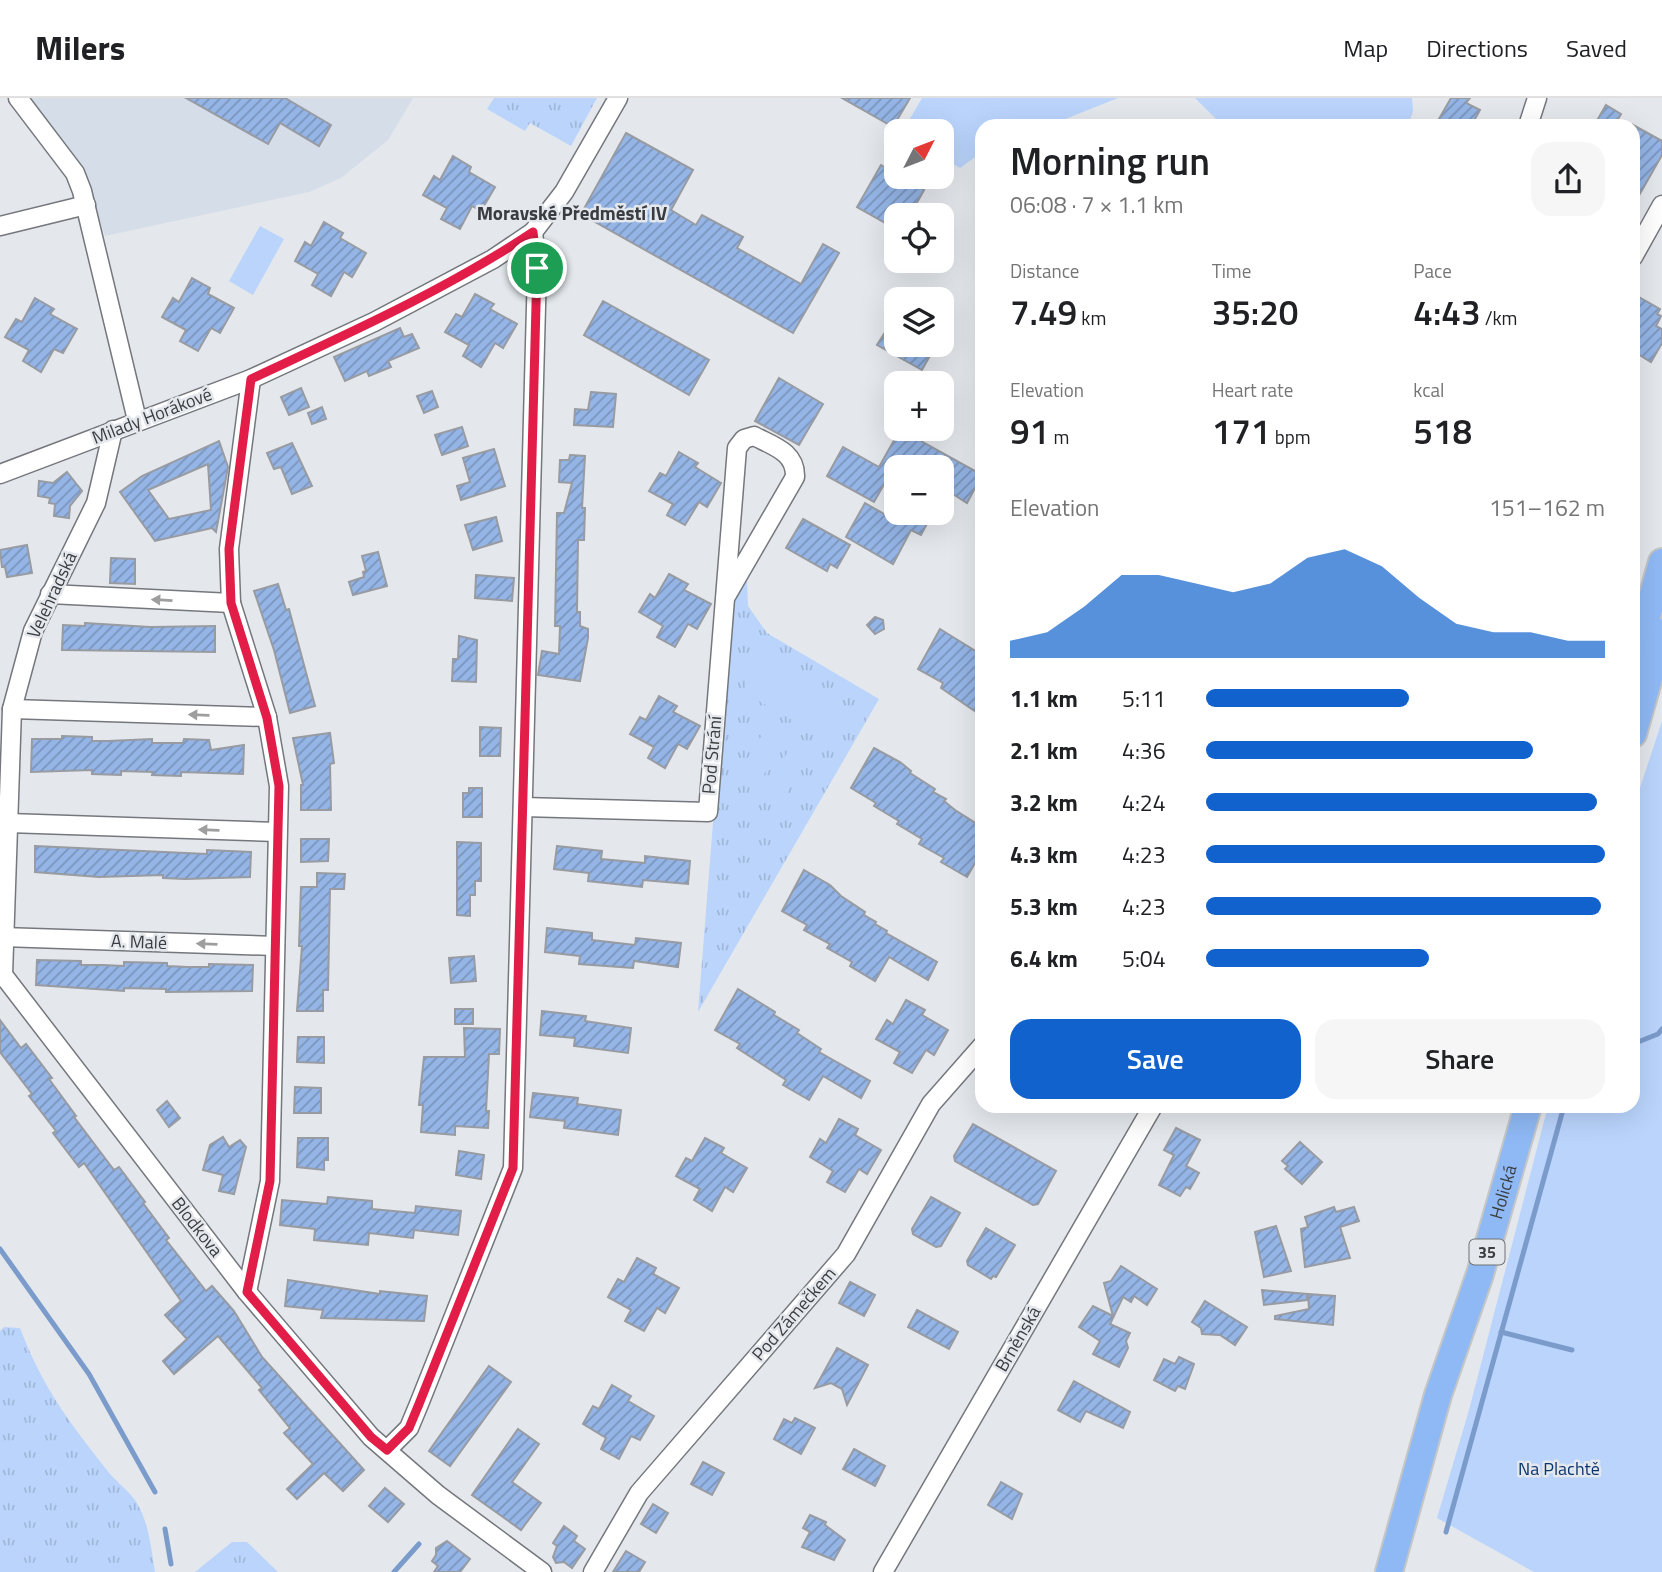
<!DOCTYPE html>
<meta charset="utf-8">
<style>
:root{--surface:#fff;--page:#f6f6f6;--text:#202124;--muted:#757577;--line:#e0e0e0;--accent:#1162cc}
body{margin:0;font-family:"Titillium Web",sans-serif;background:var(--page);color:var(--text);height:100vh;display:flex;flex-direction:column;font-size:26px;white-space:nowrap}
*{box-sizing:border-box;margin:0}
p{font-size:23px;color:var(--muted)}
.icon{flex:none;width:38px;height:38px;fill:none;stroke:currentColor;stroke-width:2;stroke-linecap:round;stroke-linejoin:round}
.map{position:relative;flex:1;overflow:hidden}
.panel{position:absolute;left:975px;top:21px;width:665px;height:994px;display:flex;flex-direction:column;background:var(--surface);border-radius:21px;box-shadow:0 7px 28px #0002}
.panel>*{flex:none}
.needle{width:46px;rotate:48deg}
.controls{position:absolute;left:884px;top:21px;display:grid;gap:14px}
.controls a{display:grid;place-items:center;width:70px;height:70px;border-radius:14px;background:var(--surface);box-shadow:0 7px 28px #0002;font-size:35px}
.pin{position:absolute;display:grid;place-items:center;width:60px;height:60px;color:#fff;margin:-30px;border:4px solid #fff;border-radius:50%;box-shadow:0 2px 7px #0007}
.round{display:grid;place-items:center;flex:none;width:74px;height:74px;border-radius:21px;background:var(--page)}
.summary{display:flex;align-items:center;justify-content:space-between;height:119px;padding:0 35px}
h1{font-size:38px;font-weight:600;line-height:52px}
.stats{display:grid;grid-template-columns:repeat(3,1fr);gap:10px;height:119px;padding:7px 35px}
.stats div{display:grid;align-content:center}
.stats b{font-size:35px;font-weight:600}
.stats small{font-size:19px;font-weight:400}
.stats p{font-size:19px}
.chart{height:196px;padding:14px 35px}
.chart p{display:flex;justify-content:space-between}
.chart svg{width:100%;height:126px;margin-top:7px;fill:var(--accent);opacity:.7}
.action{display:flex;gap:14px;margin-top:auto;padding:14px 35px}
.action a{flex:1;height:80px;border-radius:21px;background:var(--accent);color:#fff;font-size:28px;font-weight:600;line-height:80px;text-align:center}
.action a+a{background:var(--page);color:var(--text)}
ul{padding:0 35px;list-style:none;font-size:23px}
li{display:grid;grid-template-columns:112px 84px 1fr;align-items:center;height:52px}
li i{height:18px;border-radius:9px;background:var(--accent)}
header{display:flex;align-items:center;gap:42px;box-sizing:border-box;height:98px;padding:0 35px;background:var(--surface);border-bottom:2px solid var(--line)}
header strong{font-size:33px}
nav{display:flex;gap:38px;margin-inline-start:auto;font-size:24px}
.map>svg:first-child{display:block}
.built{fill:#d5dde9}
.grass{fill:url(#grass-tufts)}
.park{fill:#bad4fc}
.lines{fill:none;stroke-linecap:round;stroke-linejoin:round}
.stream{stroke:#7b9bcb;stroke-width:5}
.building{fill:url(#building-hatch);stroke:#989ba1;stroke-width:2;fill-rule:evenodd}
.street-casing{stroke:#74777c;stroke-width:21}
.primary-casing{stroke:#c4c5c5;stroke-width:30}
.street{stroke:#fff;stroke-width:18}
.primary{stroke:#8fb9f5;stroke-width:26}
.oneway{fill:#9e9e9f}
.route-casing{stroke:#fff;stroke-width:14}
.route{stroke:#e11d48;stroke-width:9}
.labels{text-anchor:middle;stroke-width:5;stroke-linejoin:round;paint-order:stroke}
.shield{fill:#e4e8ed;stroke:#6e7073;stroke-width:2}
.shield-label{font-size:16px;font-weight:bold;fill:#3c3d3f}
.street-label{font-size:18px;fill:#3c3d3f;stroke:#e4e8ed}
.park-label{font-size:18px;fill:#0c356f;stroke:#e4e8ed}
.neighbourhood-label{font-size:19px;font-weight:bold;fill:#393c41;stroke:#e4e8ed}
</style>
<header>
<strong>Milers</strong>
<nav><a>Map</a><a>Directions</a><a>Saved</a></nav>
</header>
<div class="map">
<svg width="1662" height="1474" viewBox="0 0 1662 1474">
<defs>
<pattern id="grass-tufts" width="24" height="20" patternUnits="userSpaceOnUse" patternTransform="scale(1.75)"><rect width="24" height="20" fill="#bad4fc"/><path d="M3 7l-1-3M5 7V3M7 7l1-3M15 17l-1-3M17 17v-4M19 17l1-3" fill="none" stroke="#a1b7d9"/></pattern>
<pattern id="building-hatch" width="6" height="6" patternUnits="userSpaceOnUse" patternTransform="scale(1.75)"><rect width="6" height="6" fill="#94b5e6"/><path d="M-1 1l2-2M0 6l6-6M5 7l2-2" fill="none" stroke="#7a94bc"/></pattern>
</defs>
<rect width="100%" height="100%" fill="#e4e8ed"/>
<!-- built -->
<polygon class="built" points="26,0 413,0 388,42 341,80 309,94 105,138 92,99 75,66"/>
<!-- grass -->
<g class="grass">
<polygon points="494,0 597,0 571,48 530,25 525,33 487,11"/>
<polygon points="747,483 748,508 767,535 879,601 698,914 730,510"/>
<path d="M4,1229l16,1c23,60 47,91 86,141 8,11 21,20 29,31 14,21 16,48 20,72h-155v-241z"/>
<polygon points="232,1444 247,1444 278,1474 195,1474"/>
</g>
<!-- park -->
<g class="park">
<polygon points="922,0 1118,0 1048,28 982,28 982,54 960,70 942,59 942,33 903,33"/>
<polygon points="1195,0 1412,0 1413,13 1408,28 1223,28"/>
<polygon points="260,128 284,141 253,197 229,183"/>
<polygon points="761,562 845,610 827,642 743,594"/>
<polygon points="1662,623 1662,1474 1534,1474 1437,1420 1469,1312 1548,1008 1633,1008 1633,711"/>
<polygon points="765,632 784,643 757,688 738,676"/>
<polygon points="791,649 809,660 782,702 764,691"/>
</g>
<g class="lines">
<!-- stream -->
<g class="stream">
<polyline points="1633,946 1658,936 1662,931"/>
<polyline points="0,1151 89,1276 155,1394"/>
<polyline points="1501,1234 1572,1252"/>
<polyline points="165,1431 171,1466"/>
<polyline points="1446,1434 1564,1008"/>
<polyline points="394,1474 419,1446"/>
</g>
</g>
<!-- building -->
<g class="building">
<polygon points="186,0 285,0 331,27 319,48 280,25 268,46"/>
<polygon points="842,0 910,0 893,29"/>
<polygon points="1451,0 1470,0 1466,5 1480,12 1471,28 1435,28"/>
<polygon points="1606,7 1621,16 1614,28 1594,28"/>
<polygon points="1633,27 1662,43 1662,57 1633,108"/>
<polygon points="626,35 693,72 671,112 696,127 702,117 743,139 737,150 801,186 823,146 839,155 793,235 581,116"/>
<polygon points="453,58 471,69 469,74 495,89 481,113 472,108 460,131 441,121 447,110 423,97 434,78 440,82"/>
<polygon points="881,67 924,92 910,117 896,117 896,131 857,109"/>
<polygon points="324,124 343,135 340,140 366,155 352,179 344,174 331,198 312,187 318,176 295,163 305,144 311,148"/>
<polygon points="192,180 210,190 208,196 234,210 220,235 211,230 198,253 180,243 186,232 162,219 173,200 179,204"/>
<polygon points="475,196 494,206 490,211 517,226 503,250 495,245 481,269 463,258 469,247 445,234 456,216 462,219"/>
<polygon points="1639,199 1660,211 1657,216 1661,218 1656,228 1662,231 1662,245 1651,264 1633,253 1633,210"/>
<polygon points="35,200 54,211 50,216 77,231 63,255 54,251 41,274 23,263 29,252 5,239 16,221 22,224"/>
<polygon points="603,203 709,262 689,297 584,237"/>
<polygon points="896,217 896,247 936,247 922,272 877,247"/>
<polygon points="400,230 404,239 412,236 419,250 388,263 391,269 369,278 367,273 345,283 334,259"/>
<polygon points="779,280 823,306 799,347 755,323"/>
<polygon points="301,290 309,309 289,317 281,299"/>
<polygon points="432,293 438,309 424,315 417,298"/>
<polygon points="591,294 616,296 613,329 574,327 575,311 588,312"/>
<polygon points="322,309 326,321 312,326 308,315"/>
<polygon points="462,329 468,348 442,357 435,337"/>
<polygon points="897,337 909,343 912,338 982,377 967,405 942,389 942,369 894,369 874,404 827,378 843,349 879,369"/>
<path d="M219,343l9,26 -12,65 -4,-4 -57,13 -35,-49 22,-16zM208,366l3,46 -42,9 -21,-29z"/>
<polygon points="292,345 312,388 292,396 281,369 274,371 267,355"/>
<polygon points="494,351 505,388 461,402 457,388 470,384 463,360"/>
<polygon points="679,354 698,365 695,369 721,385 707,409 699,404 685,427 667,417 673,406 649,393 660,375 666,378"/>
<polygon points="570,357 585,358 582,410 585,410 584,442 578,442 577,514 580,514 580,528 588,531 588,540 580,583 538,577 542,553 559,556 560,528 555,528 557,415 564,415 572,385 559,384 560,362 569,362"/>
<polygon points="67,374 82,393 70,408 69,420 54,418 55,406 49,405 50,400 38,398 39,383 53,385"/>
<polygon points="865,405 898,424 904,415 915,415 929,422 921,437 911,432 893,466 846,439"/>
<polygon points="496,419 502,443 473,452 465,427"/>
<polygon points="803,421 850,447 837,470 830,466 827,473 786,450"/>
<polygon points="27,447 32,475 7,479 5,469 2,469 0,452"/>
<polygon points="378,454 387,488 353,497 349,484 364,479 363,474 366,473 362,458"/>
<polygon points="111,460 135,461 135,486 110,485"/>
<polygon points="669,476 688,486 684,492 711,506 697,531 688,526 675,549 657,539 663,528 639,514 650,496 655,500"/>
<polygon points="476,477 514,480 512,503 475,500"/>
<polygon points="278,486 286,512 289,511 315,608 290,615 274,552 254,493"/>
<polygon points="875,519 883,522 884,531 875,536 867,527"/>
<polygon points="85,525 150,529 215,528 215,554 62,552 63,527 85,528"/>
<polygon points="940,531 982,557 982,618 941,590 943,585 918,571"/>
<polygon points="459,538 477,542 476,584 452,583 453,561 458,561"/>
<polygon points="659,598 677,608 673,614 700,628 687,651 678,646 665,670 648,660 654,649 630,636 640,619 646,622"/>
<polygon points="480,629 501,630 500,658 480,658"/>
<polygon points="330,635 334,665 330,666 331,712 301,712 301,687 303,687 293,640"/>
<polygon points="62,638 92,639 92,643 108,643 152,641 152,645 183,645 184,641 209,642 211,652 244,647 243,676 181,674 181,678 152,677 153,674 121,673 121,677 92,676 92,672 31,674 32,641 62,641"/>
<polygon points="874,650 900,664 911,673 910,675 935,691 933,694 946,701 944,703 955,712 982,729 982,753 967,779 941,764 944,760 919,746 922,741 897,726 899,723 874,708 876,705 851,690"/>
<polygon points="469,690 482,690 482,719 463,719 463,695 469,695"/>
<polygon points="301,741 329,741 328,763 301,764"/>
<polygon points="457,744 481,745 481,783 475,783 475,797 470,797 470,818 457,817"/>
<polygon points="35,748 207,756 207,752 251,754 250,779 185,781 163,780 163,777 99,779 35,774"/>
<polygon points="557,748 602,753 601,761 645,765 645,758 690,763 688,786 643,782 642,789 588,783 589,775 554,771"/>
<polygon points="804,772 830,787 841,798 865,814 864,817 876,824 875,826 887,833 886,835 937,864 928,882 889,859 875,883 850,868 852,864 827,850 830,846 804,832 807,827 782,813"/>
<polygon points="317,775 345,776 344,791 330,791 328,892 323,892 323,913 297,913 302,848 299,848 301,789 317,789"/>
<polygon points="547,830 592,835 592,842 635,847 636,840 681,845 678,869 634,863 633,870 579,866 580,858 545,854"/>
<polygon points="474,858 476,883 451,885 449,860"/>
<polygon points="37,862 81,863 81,867 103,867 124,868 124,864 167,865 167,868 188,869 209,869 209,866 253,867 252,893 166,894 166,891 124,890 124,893 36,887"/>
<polygon points="738,891 775,914 774,917 799,932 797,935 821,951 819,954 870,983 861,1000 823,978 809,1002 783,987 786,982 737,950 740,946 715,932"/>
<polygon points="906,902 925,912 922,917 948,932 934,957 926,952 912,975 894,965 900,954 876,941 887,922 893,926"/>
<rect x="455" y="911" width="18" height="15"/>
<polygon points="542,913 586,918 585,923 631,930 628,955 574,948 575,940 540,937"/>
<polygon points="0,922 21,950 26,946 52,980 49,981 76,1018 74,1019 114,1072 119,1069 145,1104 143,1105 169,1140 166,1142 206,1193 212,1188 234,1213 262,1259 364,1372 343,1393 324,1375 297,1401 287,1391 313,1366 284,1335 290,1330 259,1292 262,1290 218,1238 174,1276 163,1263 187,1241 165,1217 181,1203 84,1065 79,1069 53,1035 56,1033 29,998 32,996 0,954"/>
<polygon points="464,930 500,931 499,956 489,956 486,1013 489,1013 488,1030 455,1028 455,1037 421,1034 423,1007 419,1007 420,996 424,959 465,959"/>
<polygon points="298,939 324,939 324,965 297,964"/>
<polygon points="295,989 321,990 321,1015 294,1015"/>
<polygon points="533,995 578,1000 577,1006 621,1012 618,1037 564,1030 565,1023 530,1019"/>
<polygon points="167,1003 180,1020 169,1029 157,1012"/>
<polygon points="839,1021 858,1031 855,1037 881,1052 867,1076 859,1071 845,1094 827,1084 833,1073 810,1059 820,1041 826,1045"/>
<polygon points="973,1026 1056,1073 1038,1106 1033,1107 955,1063 954,1058"/>
<polygon points="1176,1030 1200,1042 1186,1068 1199,1075 1190,1091 1186,1089 1180,1098 1159,1087 1174,1057 1164,1052"/>
<polygon points="223,1039 229,1049 240,1042 246,1049 234,1096 219,1093 223,1077 203,1072 210,1047"/>
<polygon points="298,1040 328,1040 328,1062 324,1062 324,1072 297,1069"/>
<polygon points="705,1040 724,1050 721,1055 747,1070 733,1094 725,1089 712,1113 694,1102 700,1091 676,1078 686,1060 692,1063"/>
<polygon points="1300,1044 1322,1064 1302,1086 1285,1071 1288,1068 1282,1063"/>
<polygon points="459,1053 484,1057 481,1081 456,1077"/>
<polygon points="328,1099 372,1103 372,1111 415,1115 416,1108 461,1113 458,1137 414,1132 413,1140 369,1135 368,1147 314,1142 315,1131 280,1127 282,1102 327,1106"/>
<polygon points="931,1099 960,1115 941,1148 936,1149 913,1136 912,1131"/>
<polygon points="1334,1109 1336,1114 1354,1109 1359,1123 1340,1129 1350,1160 1305,1169 1301,1131 1308,1129 1305,1119"/>
<polygon points="1276,1128 1291,1173 1264,1179 1255,1134"/>
<polygon points="986,1130 1015,1147 996,1179 993,1178 991,1181 968,1167 967,1163"/>
<polygon points="637,1160 656,1170 653,1176 679,1190 665,1215 657,1210 644,1233 625,1223 631,1212 608,1199 618,1181 624,1184"/>
<polygon points="1121,1168 1157,1191 1147,1207 1134,1198 1131,1204 1123,1199 1110,1226 1130,1235 1126,1243 1128,1250 1119,1269 1093,1256 1100,1243 1079,1229 1093,1208 1113,1218 1104,1185 1111,1183"/>
<polygon points="288,1182 380,1196 380,1193 427,1198 424,1223 321,1220 323,1212 285,1208"/>
<polygon points="850,1184 875,1197 864,1218 839,1205"/>
<polygon points="1262,1192 1307,1196 1307,1202 1264,1207"/>
<polygon points="1308,1196 1335,1198 1333,1227 1275,1221 1275,1218 1309,1211"/>
<polygon points="1205,1203 1247,1229 1235,1247 1220,1237 1202,1236 1201,1230 1192,1224"/>
<polygon points="917,1212 958,1234 949,1251 908,1229"/>
<polygon points="837,1250 868,1267 847,1307 842,1291 831,1285 815,1290"/>
<polygon points="1179,1259 1194,1266 1185,1291 1178,1288 1175,1293 1154,1282 1164,1261 1175,1266"/>
<polygon points="489,1268 511,1284 450,1368 429,1353"/>
<polygon points="1074,1283 1130,1314 1123,1330 1086,1313 1080,1324 1058,1312"/>
<polygon points="612,1287 631,1298 628,1303 654,1318 640,1342 631,1338 619,1361 601,1351 606,1340 583,1326 593,1308 599,1311"/>
<polygon points="795,1320 815,1330 801,1356 774,1341 784,1321 792,1325"/>
<polygon points="518,1331 539,1346 512,1384 541,1405 521,1432 472,1397"/>
<polygon points="854,1351 885,1368 875,1388 843,1371"/>
<polygon points="703,1364 724,1375 712,1397 691,1386"/>
<polygon points="1001,1384 1022,1396 1012,1421 988,1407"/>
<polygon points="385,1390 404,1406 388,1424 369,1408"/>
<polygon points="653,1406 668,1415 656,1435 641,1426"/>
<polygon points="810,1417 826,1424 825,1427 845,1442 834,1462 802,1449 810,1434 803,1430"/>
<polygon points="564,1428 577,1438 574,1443 585,1451 572,1470 564,1464 556,1465 553,1459 557,1448 553,1445"/>
<polygon points="447,1443 470,1461 460,1474 434,1474 438,1468 432,1463 436,1457 436,1450"/>
<polygon points="626,1453 645,1464 639,1474 613,1474"/>
</g>
<g class="lines">
<!-- street casing -->
<g class="street-casing">
<g id="street">
<polyline points="18,0 75,75 82,93 137,322"/>
<polyline points="1528,28 1537,0"/>
<polyline points="0,128 86,107"/>
<polyline points="1633,159 1662,107"/>
<polyline points="0,376 251,281 374,224 493,161 533,134 564,94 618,0"/>
<polyline points="50,496 231,505"/>
<polyline points="12,611 267,619"/>
<path d="M523,709l185,5 29,-364 7,-9 10,-3c19,10 42,16 41,41l-70,121"/>
<polyline points="8,725 277,734"/>
<polyline points="2,839 275,848"/>
<polyline points="0,873 247,1194 371,1339 438,1397 542,1474"/>
<polyline points="3,877 12,611 33,533 96,405 113,332"/>
<polyline points="247,1194 270,1083 279,688 267,619 231,505 229,451 251,281"/>
<polyline points="387,1352 409,1330 419,1306 513,1070 537,171 533,134"/>
<polyline points="593,1474 639,1395 846,1156 931,1006 982,948"/>
<polyline points="883,1474 1153,1008"/>
</g>
</g>
<!-- primary casing -->
<g class="primary-casing">
<g id="primary">
<polyline points="1633,568 1662,464"/>
<polyline points="1633,636 1662,534"/>
<path id="s1" d="M1389,1474l49,-177 42,-121 48,-168"/>
</g>
</g>
<!-- street -->
<use href="#street" class="street"/>
<!-- primary -->
<use href="#primary" class="primary"/>
</g>
<!-- one-way arrows -->
<defs><path id="oneway-solid" d="M-6-.8H1V-3.2L6.5 0L1 3.2V.8H-6Z" transform="scale(1.75)"/></defs>
<g class="oneway">
<use href="#oneway-solid" transform="translate(162 502) rotate(-177)"/>
<use href="#oneway-solid" transform="translate(199 617) rotate(-178)"/>
<use href="#oneway-solid" transform="translate(209 732) rotate(-178)"/>
<use href="#oneway-solid" transform="translate(207 846) rotate(-178)"/>
</g>
<g class="lines">
<!-- route casing -->
<g class="route-casing">
<path id="route" d="M533,134l4,36 -24,900 -94,236 -10,24 -22,22 -16,-13 -124,-145 23,-111 9,-395 -12,-68 -36,-115 -2,-54 22,-170c96,-45 193,-88 282,-147z"/>
</g>
<!-- route -->
<use href="#route" class="route"/>
</g>
<g class="labels">
<!-- shield labels -->
<rect class="shield" x="1469.5" y="1141.5" width="35" height="25" rx="5"/>
<g class="shield-label">
<text x="1487" y="1160">35</text>
</g>
<!-- street labels -->
<g class="street-label">
<text transform="translate(152 318) rotate(-21)" y="6">Milady Horákové</text>
<text transform="translate(52 497) rotate(-65)" y="6">Velehradská</text>
<text transform="translate(712 657) rotate(-85)" y="6">Pod Strání</text>
<text transform="translate(139 844) rotate(2)" y="6">A. Malé</text>
<text dy="6" stroke="none"><textPath href="#s1" startOffset="397">Holická</textPath></text>
<text transform="translate(197 1129) rotate(52)" y="6">Blodkova</text>
<text transform="translate(794 1216) rotate(-49)" y="6">Pod Zámečkem</text>
<text transform="translate(1018 1241) rotate(-60)" y="6">Brněnská</text>
</g>
<!-- park labels -->
<g class="park-label">
<text x="1559" y="1377">Na Plachtě</text>
</g>
<!-- neighbourhood labels -->
<g class="neighbourhood-label">
<text x="572" y="122">Moravské Předměstí IV</text>
</g>
</g>
</svg>
<div class="controls">
<a><svg class="needle" viewBox="-14 -14 28 28"><path d="M0-13l5 13h-10z" fill="#e53935"/><path d="M0 13l5-13h-10z" fill="#757577"/></svg></a>
<a><svg class="icon" aria-label="locate" viewBox="0 0 24 24"><circle cx="12" cy="12" r="6"/><path d="M12 2v4M12 18v4M2 12h4M18 12h4"/></svg></a>
<a><svg class="icon" aria-label="layers" viewBox="0 0 24 24"><path d="M12 4l9 5-9 5-9-5zM3 14l9 5 9-5"/></svg></a>
<a>+</a>
<a>−</a>
</div>
<div class="pin" style="left:537px;top:170px;background:#1e9e55"><svg class="icon" aria-label="arrive" viewBox="0 0 24 24"><path d="M6 21V4h12l-3 4 3 4H6"/></svg></div>
<section class="panel">
<div class="summary"><div><h1>Morning run</h1><p>06:08 · 7 × 1.1 km</p></div><a class="round"><svg class="icon" aria-label="share" viewBox="0 0 24 24"><path d="M12 15V3M7 8l5-5 5 5M5 13v7h14v-7"/></svg></a></div>
<div class="stats">
<div><p>Distance</p><b>7.49<small> km</small></b></div>
<div><p>Time</p><b>35:20</b></div>
<div><p>Pace</p><b>4:43<small> /km</small></b></div>
</div>
<div class="stats">
<div><p>Elevation</p><b>91<small> m</small></b></div>
<div><p>Heart rate</p><b>171<small> bpm</small></b></div>
<div><p>kcal</p><b>518</b></div>
</div>
<div class="chart"><p><span>Elevation</span>151–162 m</p>
<svg viewBox="0 0 160 44" preserveAspectRatio="none"><path d="M0 44V38L10 35L20 26L30 15L40 15L50 18L60 21L70 18L80 9L90 6L100 12L110 23L120 32L130 35L140 35L150 38L160 38V44z"/></svg>
</div>
<ul>
<li><b>1.1 km</b>5:11<i style="width:51%"></i></li>
<li><b>2.1 km</b>4:36<i style="width:82%"></i></li>
<li><b>3.2 km</b>4:24<i style="width:98%"></i></li>
<li><b>4.3 km</b>4:23<i style="width:100%"></i></li>
<li><b>5.3 km</b>4:23<i style="width:99%"></i></li>
<li><b>6.4 km</b>5:04<i style="width:56%"></i></li>
</ul>
<div class="action"><a>Save</a><a>Share</a></div>
</section>
</div>
